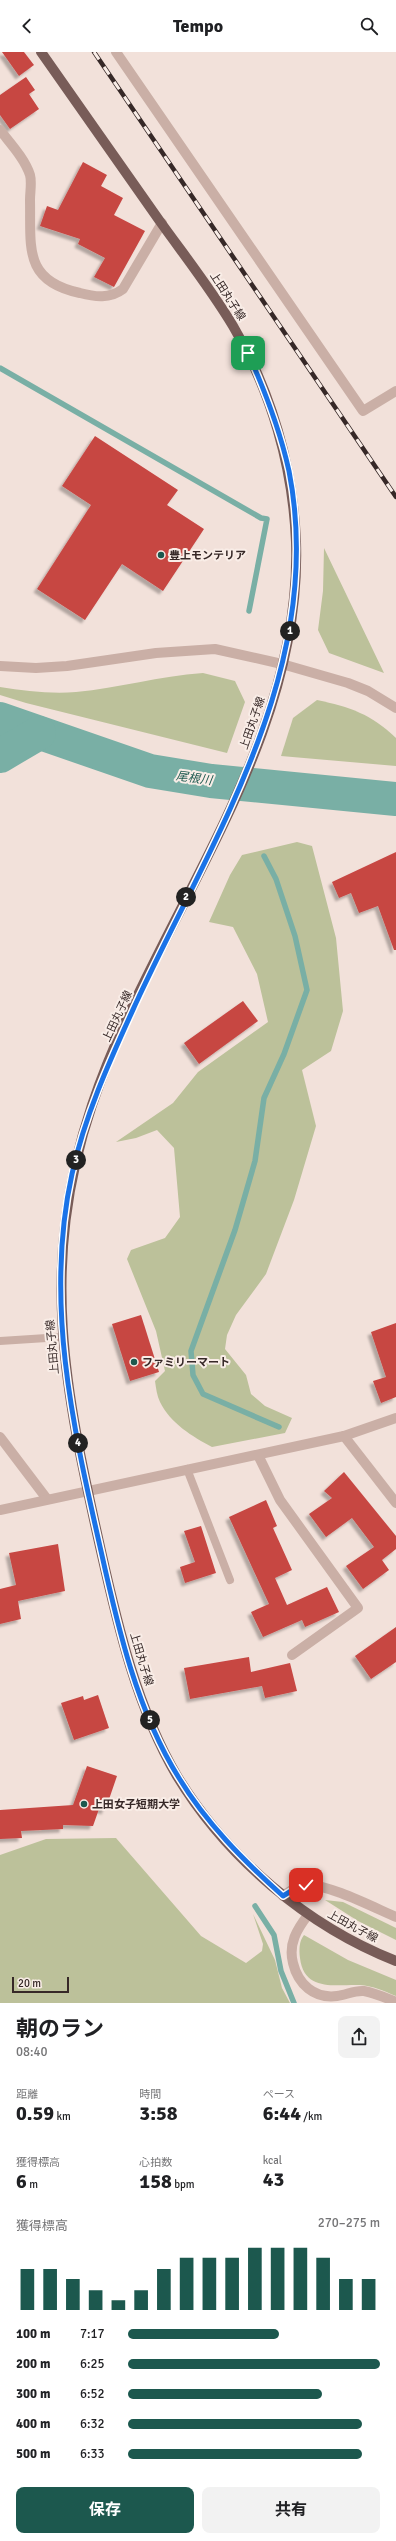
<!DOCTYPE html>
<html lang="ja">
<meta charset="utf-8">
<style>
:root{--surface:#fff;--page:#f2f2f2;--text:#202124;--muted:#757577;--accent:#1c584e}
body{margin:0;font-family:Signika,"Noto Sans JP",sans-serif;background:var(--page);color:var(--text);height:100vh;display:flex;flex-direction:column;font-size:15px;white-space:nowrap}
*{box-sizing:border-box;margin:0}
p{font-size:13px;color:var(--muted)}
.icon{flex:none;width:22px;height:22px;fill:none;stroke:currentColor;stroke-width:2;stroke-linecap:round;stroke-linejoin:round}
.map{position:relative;height:1951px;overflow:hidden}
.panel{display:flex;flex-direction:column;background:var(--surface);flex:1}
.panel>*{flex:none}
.scale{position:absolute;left:12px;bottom:10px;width:57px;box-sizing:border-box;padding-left:4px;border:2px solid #362827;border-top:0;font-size:11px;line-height:14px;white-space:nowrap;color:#362827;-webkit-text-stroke:3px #f9ede7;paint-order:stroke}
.pin{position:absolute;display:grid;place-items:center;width:34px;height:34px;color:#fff;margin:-17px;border-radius:8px;box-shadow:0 2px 6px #0006}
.km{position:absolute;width:20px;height:20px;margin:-10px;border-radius:50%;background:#222;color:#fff;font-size:11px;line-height:20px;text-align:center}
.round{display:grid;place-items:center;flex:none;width:42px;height:42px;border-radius:8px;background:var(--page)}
.headline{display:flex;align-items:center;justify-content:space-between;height:68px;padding:0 16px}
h1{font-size:22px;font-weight:700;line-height:30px}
.figures{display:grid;grid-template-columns:repeat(3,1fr);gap:6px;height:68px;padding:4px 16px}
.figures div{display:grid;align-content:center}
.figures b{font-size:20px;font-weight:700}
.figures small{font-size:11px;font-weight:400}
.figures p{font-size:11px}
.chart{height:112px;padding:8px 16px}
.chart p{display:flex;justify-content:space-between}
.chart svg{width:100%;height:72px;margin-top:4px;stroke:var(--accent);stroke-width:6}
.cta{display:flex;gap:8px;margin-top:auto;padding:8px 16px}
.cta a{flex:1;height:46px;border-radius:8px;background:var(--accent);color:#fff;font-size:16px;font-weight:700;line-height:46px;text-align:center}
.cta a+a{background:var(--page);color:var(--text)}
ul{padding:0 16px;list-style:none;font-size:13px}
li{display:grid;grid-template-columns:64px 48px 1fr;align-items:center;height:30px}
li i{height:10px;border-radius:5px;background:var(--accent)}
header{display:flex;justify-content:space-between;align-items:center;height:52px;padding:0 16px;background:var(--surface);font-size:18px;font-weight:700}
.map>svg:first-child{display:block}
.green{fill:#bcc19a}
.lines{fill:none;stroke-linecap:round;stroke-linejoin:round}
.stream{stroke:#79afa5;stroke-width:5.5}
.river{stroke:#79afa5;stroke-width:34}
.building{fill:#c74643;filter:url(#shadow)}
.service{stroke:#caafa6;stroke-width:8}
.minor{stroke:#caafa6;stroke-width:10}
.tertiary{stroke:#caafa6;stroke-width:10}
.primary{stroke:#785c58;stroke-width:10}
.rail-casing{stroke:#362827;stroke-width:4.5}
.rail{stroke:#f9ede7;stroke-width:3;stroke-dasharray:9;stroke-linecap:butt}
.route-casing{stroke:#fff;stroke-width:8}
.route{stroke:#1a73e8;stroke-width:5}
.poi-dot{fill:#1c584e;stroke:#f9ede7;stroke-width:1.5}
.labels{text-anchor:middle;stroke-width:4;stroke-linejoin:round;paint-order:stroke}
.street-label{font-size:11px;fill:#362827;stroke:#f9ede7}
.poi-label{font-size:11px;font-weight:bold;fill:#362827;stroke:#f9ede7;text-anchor:start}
.water-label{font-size:12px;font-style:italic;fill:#1c584e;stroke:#f9ede7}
</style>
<header><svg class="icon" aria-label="back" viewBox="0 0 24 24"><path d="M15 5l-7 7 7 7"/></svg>Tempo<svg class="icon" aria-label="search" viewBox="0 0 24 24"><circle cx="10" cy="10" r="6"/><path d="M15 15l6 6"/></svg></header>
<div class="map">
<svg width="396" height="1951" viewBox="0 0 396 1951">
<defs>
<filter id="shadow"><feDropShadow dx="-3.5" dy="3.5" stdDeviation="1" flood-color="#0004"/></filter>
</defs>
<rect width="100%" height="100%" fill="#f2e1da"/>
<!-- green -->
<g class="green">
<polygon points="324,496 384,621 329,601 318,578 323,539"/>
<path d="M203,621l32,8 10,21 -18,51 -201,-50 -26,-8v-8c25,4 51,7 76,5 43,-4 83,-16 127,-19z"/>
<path d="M317,648c33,7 54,14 79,38v28l-115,-10 12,-38z"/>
<path d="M297,790l15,4 24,92 7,73 -12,40 -29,19 14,56 -22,74 -28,74 -30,41 -9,20 -2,14 21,26 5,19 14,12 27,12 -7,15 -73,14c-19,-10 -42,-24 -52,-45 -3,-6 -4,-14 -5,-21l10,-10 -9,-40 -29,-72 4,-9 34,-12 15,-21 -6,-69 -17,-18 -21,8 -20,4 57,-39 25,-31 70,-50 -11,-48 -24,-47 -24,-5 21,-47 12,-20z"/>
<polygon points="116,1786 201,1884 246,1911 262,1899 263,1892 253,1862 275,1908 282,1936 290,1951 0,1951 0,1803 46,1787"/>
<polygon points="325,1848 343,1850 396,1876 396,1888 358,1869"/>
<path d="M304,1883l44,25 48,20v16c-12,-5 -23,-10 -36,-11 -22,-1 -56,8 -60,-27 -1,-8 -1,-17 4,-23z"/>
</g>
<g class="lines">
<!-- stream -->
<g class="stream">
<polyline points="0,316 261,466 267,467 249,559"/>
<polyline points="264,804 276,827 295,884 307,938 284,1002 264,1046 255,1109 235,1178 191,1299 193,1323 203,1342 279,1375"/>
<polyline points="255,1854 274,1883 281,1919 294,1951"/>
</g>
<!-- river -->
<g class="river">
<polyline points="0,667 150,719 211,729 396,747"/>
<polyline points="0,704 39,681"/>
</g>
</g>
<!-- building -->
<g class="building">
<polygon points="2,0 24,0 34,13 19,24"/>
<polygon points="26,25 35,38 29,42 39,57 10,77 0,63 0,43"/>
<polygon points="83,110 107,123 101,134 123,146 114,163 145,179 114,235 94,225 105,206 78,192 80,187 40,174 47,154 58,158"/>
<polygon points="95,384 178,438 167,453 204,477 163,539 122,512 85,568 37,537 91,453 62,434"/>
<polygon points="396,800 396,898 394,898 378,854 359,861 351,841 339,846 332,830"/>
<polygon points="243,949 258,969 199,1012 184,991"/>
<polygon points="141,1263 159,1320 130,1329 112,1272"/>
<polygon points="396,1271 396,1345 381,1351 373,1329 386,1325 371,1280"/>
<polygon points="344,1420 396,1484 396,1497 382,1508 389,1518 363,1537 346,1514 374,1495 352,1466 326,1485 309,1462 332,1446 324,1439"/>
<polygon points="266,1448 277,1474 273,1476 292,1518 275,1526 287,1553 327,1535 339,1560 305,1575 302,1568 263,1585 251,1560 269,1552 229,1465"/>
<polygon points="201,1474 216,1521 185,1531 180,1515 195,1510 184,1479"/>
<polygon points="58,1492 65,1539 18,1549 21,1567 0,1572 0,1537 16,1533 9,1501"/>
<polygon points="396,1575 396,1610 371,1627 355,1604"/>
<polygon points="249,1605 251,1620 290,1611 297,1639 265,1646 262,1634 190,1647 184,1616"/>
<polygon points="98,1643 109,1676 74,1688 61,1651 83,1644 84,1648"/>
<polygon points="87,1714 117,1724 105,1759 99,1757 93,1774 63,1773 63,1777 21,1779 22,1786 0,1787 0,1758 73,1753"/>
</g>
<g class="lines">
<!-- service -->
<g class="service">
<polyline points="0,1289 62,1285"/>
<polyline points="187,1417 230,1528"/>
</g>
<!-- minor -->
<g class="minor">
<polyline points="116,0 363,359 396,339"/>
<path d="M0,78c10,13 25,29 30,45 2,7 0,17 0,25 1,47 -7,81 50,93 15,4 30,6 43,-4l39,-66"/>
<polyline points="344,1384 396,1451"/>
<polyline points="0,1385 47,1447"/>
<polyline points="258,1403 280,1448 358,1556 292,1603"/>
<path d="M283,1844c7,-5 14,-10 23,-11 20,-2 69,23 90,32"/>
<path d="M308,1863c-11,14 -20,29 -15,48 5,21 21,36 44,33 9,-1 18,-6 27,-5 11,2 22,7 32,11"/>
</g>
<!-- tertiary -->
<g class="tertiary">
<polyline points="0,614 36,616 67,614 156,601 215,597 282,612 348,631 368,639 396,656"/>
<polyline points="0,1458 344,1384 396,1366"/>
</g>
<!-- primary -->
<path class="primary" d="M41,0c39,56 79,112 118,168 25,35 52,69 74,106 38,65 60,140 63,216 7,206 -141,376 -204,563 -54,161 -27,286 9,446 17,76 36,157 76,225 50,82 130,150 219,185"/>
<!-- rail casing -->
<g class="rail-casing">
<polyline id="rail" points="94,0 396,445"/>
</g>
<!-- rail -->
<use href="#rail" class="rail"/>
</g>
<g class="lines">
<!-- route casing -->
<g class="route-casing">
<path id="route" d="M248,301c17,38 32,77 41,118 38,194 -75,364 -153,532 -25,55 -51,111 -64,171 -28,127 1,253 29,377 17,77 36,160 78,227 27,45 65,83 104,118l13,-8 10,-3"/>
</g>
<!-- route -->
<use href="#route" class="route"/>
</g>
<!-- markers -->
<g class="poi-dot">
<circle cx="161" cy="503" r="4"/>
<circle cx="134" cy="1310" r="4"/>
<circle cx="84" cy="1752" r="4"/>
</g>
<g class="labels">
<!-- street labels -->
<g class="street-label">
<text transform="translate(228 244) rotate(57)" y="4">上田丸子線</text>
<text transform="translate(252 671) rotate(-71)" y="4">上田丸子線</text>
<text transform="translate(117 964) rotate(-65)" y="4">上田丸子線</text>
<text transform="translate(52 1295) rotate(-95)" y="4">上田丸子線</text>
<text transform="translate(142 1607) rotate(73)" y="4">上田丸子線</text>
<text transform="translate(353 1874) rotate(28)" y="4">上田丸子線</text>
</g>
<!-- poi labels -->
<g class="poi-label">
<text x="169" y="507">豊上モンテリア</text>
<text x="142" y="1314">ファミリーマート</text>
<text x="92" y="1756">上田女子短期大学</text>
</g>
<!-- water labels -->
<g class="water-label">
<text transform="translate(194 726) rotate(8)" y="4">尾根川</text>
</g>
</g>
</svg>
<div class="scale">20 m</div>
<div class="pin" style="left:248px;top:301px;background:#1e9e55"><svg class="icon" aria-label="arrive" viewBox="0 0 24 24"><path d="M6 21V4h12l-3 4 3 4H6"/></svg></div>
<div class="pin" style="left:306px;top:1833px;background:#d93025"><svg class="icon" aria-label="check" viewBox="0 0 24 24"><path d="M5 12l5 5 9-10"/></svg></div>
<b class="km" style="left:290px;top:579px">1</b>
<b class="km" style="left:186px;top:845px">2</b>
<b class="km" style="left:76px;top:1108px">3</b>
<b class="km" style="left:78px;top:1391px">4</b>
<b class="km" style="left:150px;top:1668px">5</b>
</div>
<section class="panel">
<div class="headline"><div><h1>朝のラン</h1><p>08:40</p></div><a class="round"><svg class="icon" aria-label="share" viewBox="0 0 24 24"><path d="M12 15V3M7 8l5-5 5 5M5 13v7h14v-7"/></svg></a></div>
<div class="figures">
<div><p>距離</p><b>0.59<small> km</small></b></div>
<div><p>時間</p><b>3:58</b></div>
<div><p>ペース</p><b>6:44<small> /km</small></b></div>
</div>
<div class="figures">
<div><p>獲得標高</p><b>6<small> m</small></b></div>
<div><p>心拍数</p><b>158<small> bpm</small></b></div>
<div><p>kcal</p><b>43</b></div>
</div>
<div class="chart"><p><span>獲得標高</span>270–275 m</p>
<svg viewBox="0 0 160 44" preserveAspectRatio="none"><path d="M5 44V19M15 44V19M25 44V25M35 44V32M45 44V38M55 44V32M65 44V19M75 44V12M85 44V12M95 44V12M105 44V6M115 44V6M125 44V6M135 44V12M145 44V25M155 44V25"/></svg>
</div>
<ul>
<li><b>100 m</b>7:17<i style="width:60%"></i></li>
<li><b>200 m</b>6:25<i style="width:100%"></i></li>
<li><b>300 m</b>6:52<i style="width:77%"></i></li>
<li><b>400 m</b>6:32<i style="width:93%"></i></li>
<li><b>500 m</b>6:33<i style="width:93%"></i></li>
</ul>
<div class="cta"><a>保存</a><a>共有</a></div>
</section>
